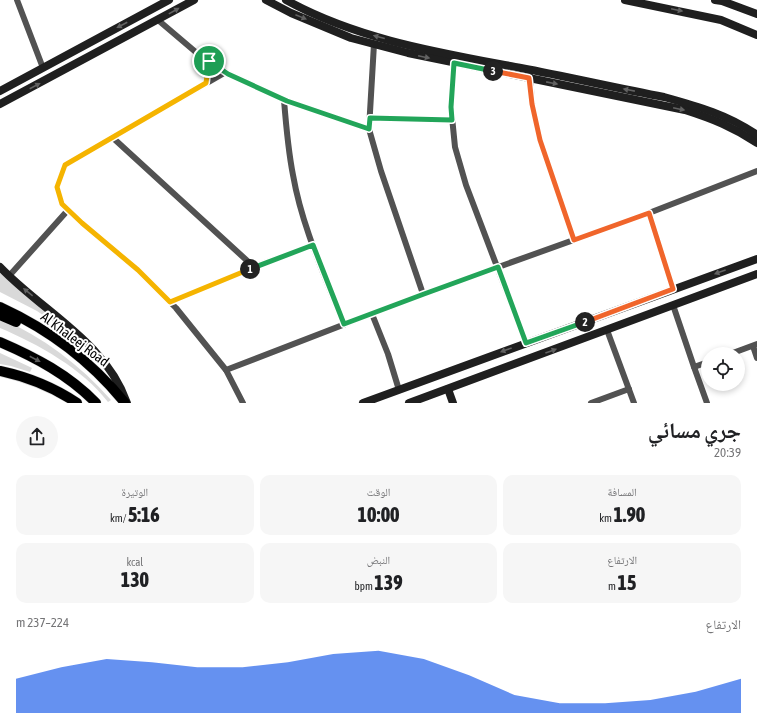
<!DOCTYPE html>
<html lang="ar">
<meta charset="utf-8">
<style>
:root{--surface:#fff;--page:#f6f6f6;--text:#202124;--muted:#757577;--accent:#2563eb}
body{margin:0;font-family:"Asap Condensed","Noto Naskh Arabic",sans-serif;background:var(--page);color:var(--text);direction:rtl;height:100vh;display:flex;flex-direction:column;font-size:15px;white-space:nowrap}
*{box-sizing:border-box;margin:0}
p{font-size:13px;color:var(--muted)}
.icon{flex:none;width:22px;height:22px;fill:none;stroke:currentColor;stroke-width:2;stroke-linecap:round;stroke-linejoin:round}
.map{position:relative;height:403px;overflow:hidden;direction:ltr}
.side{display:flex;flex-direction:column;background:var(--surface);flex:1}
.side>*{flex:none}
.controls{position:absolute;left:701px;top:347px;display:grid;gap:8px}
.controls a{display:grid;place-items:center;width:44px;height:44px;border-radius:50%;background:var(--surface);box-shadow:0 2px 6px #0003;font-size:20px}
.pin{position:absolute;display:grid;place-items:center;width:34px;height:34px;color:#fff;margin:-17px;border:2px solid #fff;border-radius:50%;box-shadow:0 1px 4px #0007}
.km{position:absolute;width:20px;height:20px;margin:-10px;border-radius:50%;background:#222;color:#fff;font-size:11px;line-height:20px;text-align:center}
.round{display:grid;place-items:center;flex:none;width:42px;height:42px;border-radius:21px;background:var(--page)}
.headline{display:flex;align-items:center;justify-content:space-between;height:68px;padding:0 16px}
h1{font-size:22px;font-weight:800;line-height:30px}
.metrics{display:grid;grid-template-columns:repeat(3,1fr);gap:6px;height:68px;padding:4px 16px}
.metrics div{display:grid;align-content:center;border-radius:10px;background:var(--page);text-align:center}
.metrics b{font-size:20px;font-weight:800}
.metrics small{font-size:11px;font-weight:400}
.metrics p{font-size:11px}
.chart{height:112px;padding:8px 16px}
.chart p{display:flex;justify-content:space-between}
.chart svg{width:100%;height:72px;margin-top:4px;fill:var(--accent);opacity:.7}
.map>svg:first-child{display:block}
.grass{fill:#d9d9d9}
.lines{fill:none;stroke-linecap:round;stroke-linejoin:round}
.primary-casing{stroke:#dbdbdb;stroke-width:11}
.lane{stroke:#525252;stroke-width:3}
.street{stroke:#525252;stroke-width:6}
.secondary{stroke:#1f1f1f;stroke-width:8}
.primary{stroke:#000;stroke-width:10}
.oneway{fill:#626262}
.oneway2{fill:#595959}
.split-1-casing{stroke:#fff;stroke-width:8}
.split-2-casing{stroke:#fff;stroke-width:8}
.split-3-casing{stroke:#fff;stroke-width:8}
.split-4-casing{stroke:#fff;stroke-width:8}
.split-1{stroke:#f5b400;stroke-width:5}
.split-2{stroke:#22a559;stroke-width:5}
.split-3{stroke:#f0652b;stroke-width:5}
.split-4{stroke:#22a559;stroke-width:5}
.labels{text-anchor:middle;stroke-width:4;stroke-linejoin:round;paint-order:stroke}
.street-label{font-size:14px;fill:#000;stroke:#fff}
</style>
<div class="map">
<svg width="757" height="403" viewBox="0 0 757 403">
<rect width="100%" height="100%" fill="#fff"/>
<!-- grass -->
<g class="grass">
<polygon points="0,273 55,319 53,322 37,311 0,292"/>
<path d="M0,318c43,19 80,47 111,82l-3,2c-25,-33 -70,-58 -108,-74z"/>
<polygon points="0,353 30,367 32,368 30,372 11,366 0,364"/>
</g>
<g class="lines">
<!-- primary casing -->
<g class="primary-casing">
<g id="primary">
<path d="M0,307c48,22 92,55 125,96"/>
<polyline points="0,315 16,322"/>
<path d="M0,342c35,15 69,33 96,61"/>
<path d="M0,371c28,6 53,16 77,32"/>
</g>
</g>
<!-- lane -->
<polyline class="lane" points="370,118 452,120"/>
<!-- street -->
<g class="street">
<polyline points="17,0 43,68"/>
<polyline points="158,20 198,54 229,74 287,101 369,129"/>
<polyline points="374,44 369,129 381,171 423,294"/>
<polyline points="454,63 451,107 455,147 466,185 526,343"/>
<polyline points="226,72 65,165 57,187 62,204 82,223 138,270 176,308 226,370 243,403"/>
<polyline points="530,75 532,103 540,140 574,240"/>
<polyline points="206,83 209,61"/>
<path d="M284,100c2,25 4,50 9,75 9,52 32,101 51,150"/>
<polyline points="112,137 254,267"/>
<polyline points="649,213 673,289"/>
<polyline points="9,276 68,210"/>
<polyline points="170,302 254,267 313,245"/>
<polyline points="673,305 694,367"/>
<polyline points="372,314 388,354 399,390"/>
<polyline points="607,330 634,403"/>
<polyline points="753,346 757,358"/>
<polyline points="730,354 757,344"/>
<polyline points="226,370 423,294 649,213 757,171"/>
<polyline points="591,403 629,389"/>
<polyline points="707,403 694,367 708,362"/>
</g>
<!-- secondary -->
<g class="secondary">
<path d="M266,0l25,13 60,25 57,15 277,57c28,9 48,17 72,33"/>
<path d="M286,0c72,40 156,53 235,68 48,9 95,20 143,29 33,9 65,18 93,38"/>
<polyline points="625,0 721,20 757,35"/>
<polyline points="715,0 722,1 757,14"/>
<polyline points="0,91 169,0"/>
<polyline points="0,104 194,0"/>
<path d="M0,267c43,45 105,74 127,136"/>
<polyline points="448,389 453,403"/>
<polyline points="363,403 757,259"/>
<polyline points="409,403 757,274"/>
</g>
<!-- primary -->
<use href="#primary" class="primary"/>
</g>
<!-- one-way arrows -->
<defs><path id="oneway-solid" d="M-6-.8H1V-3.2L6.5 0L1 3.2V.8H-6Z"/></defs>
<g class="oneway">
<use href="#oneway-solid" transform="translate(677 10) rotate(12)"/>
<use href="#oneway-solid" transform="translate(174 11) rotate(-29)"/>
<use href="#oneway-solid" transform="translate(301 17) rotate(22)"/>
<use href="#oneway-solid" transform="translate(122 25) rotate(152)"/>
<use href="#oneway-solid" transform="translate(379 37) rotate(-165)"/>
<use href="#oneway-solid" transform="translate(424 57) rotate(12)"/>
<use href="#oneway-solid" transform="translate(552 83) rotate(11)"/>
<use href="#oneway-solid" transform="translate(35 86) rotate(-28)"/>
<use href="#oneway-solid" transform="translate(629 90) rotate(-169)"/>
<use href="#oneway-solid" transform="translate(679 109) rotate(12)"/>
<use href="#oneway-solid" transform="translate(720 272) rotate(160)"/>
<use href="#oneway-solid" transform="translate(28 292) rotate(-141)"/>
<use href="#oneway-solid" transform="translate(506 350) rotate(160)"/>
<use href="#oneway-solid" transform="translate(551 351) rotate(-20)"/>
</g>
<use class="oneway2" href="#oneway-solid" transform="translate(35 359) rotate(28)"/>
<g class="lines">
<!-- split-1 casing -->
<g class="split-1-casing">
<polyline id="split-1" points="209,61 206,83 65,165 57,187 62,204 82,223 138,270 170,302 250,269"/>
</g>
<!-- split-2 casing -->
<g class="split-2-casing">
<polyline id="split-2" points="250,269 313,245 344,324 424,294 498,267 526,343 585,322"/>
</g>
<!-- split-3 casing -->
<g class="split-3-casing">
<polyline id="split-3" points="493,71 529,78 532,104 540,140 574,240 649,213 673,289 585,322"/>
</g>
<!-- split-4 casing -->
<g class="split-4-casing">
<polyline id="split-4" points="209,61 228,74 287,101 369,129 370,118 452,120 451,107 454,63 493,71"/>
</g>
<!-- split-1 -->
<use href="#split-1" class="split-1"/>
<!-- split-2 -->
<use href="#split-2" class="split-2"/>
<!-- split-3 -->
<use href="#split-3" class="split-3"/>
<!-- split-4 -->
<use href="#split-4" class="split-4"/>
</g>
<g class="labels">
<!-- street labels -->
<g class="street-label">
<text transform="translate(75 339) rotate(37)" y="5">Al Khaleej Road</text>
</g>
</g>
</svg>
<div class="controls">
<a><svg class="icon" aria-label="locate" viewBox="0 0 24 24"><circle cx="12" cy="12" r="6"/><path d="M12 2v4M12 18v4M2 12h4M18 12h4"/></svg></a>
</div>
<div class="pin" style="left:209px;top:61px;background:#1e9e55"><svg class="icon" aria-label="arrive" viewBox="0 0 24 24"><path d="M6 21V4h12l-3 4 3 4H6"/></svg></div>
<b class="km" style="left:250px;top:269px">1</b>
<b class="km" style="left:585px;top:322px">2</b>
<b class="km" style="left:493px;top:71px">3</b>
</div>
<section class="side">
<div class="headline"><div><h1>جري مسائي</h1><p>20:39</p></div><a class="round"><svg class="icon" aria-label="share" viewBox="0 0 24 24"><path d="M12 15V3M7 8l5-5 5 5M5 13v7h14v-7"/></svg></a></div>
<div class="metrics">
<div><p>المسافة</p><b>1.90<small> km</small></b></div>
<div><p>الوقت</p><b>10:00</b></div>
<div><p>الوتيرة</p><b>5:16<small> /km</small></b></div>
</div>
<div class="metrics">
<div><p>الارتفاع</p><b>15<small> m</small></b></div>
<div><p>النبض</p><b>139<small> bpm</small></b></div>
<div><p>kcal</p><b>130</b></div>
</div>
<div class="chart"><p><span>الارتفاع</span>224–237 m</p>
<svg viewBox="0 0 160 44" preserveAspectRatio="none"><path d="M0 44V23L10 16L20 11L30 13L40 16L50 16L60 13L70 8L80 6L90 11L100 21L110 33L120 38L130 38L140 36L150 31L160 23V44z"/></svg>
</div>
</section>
